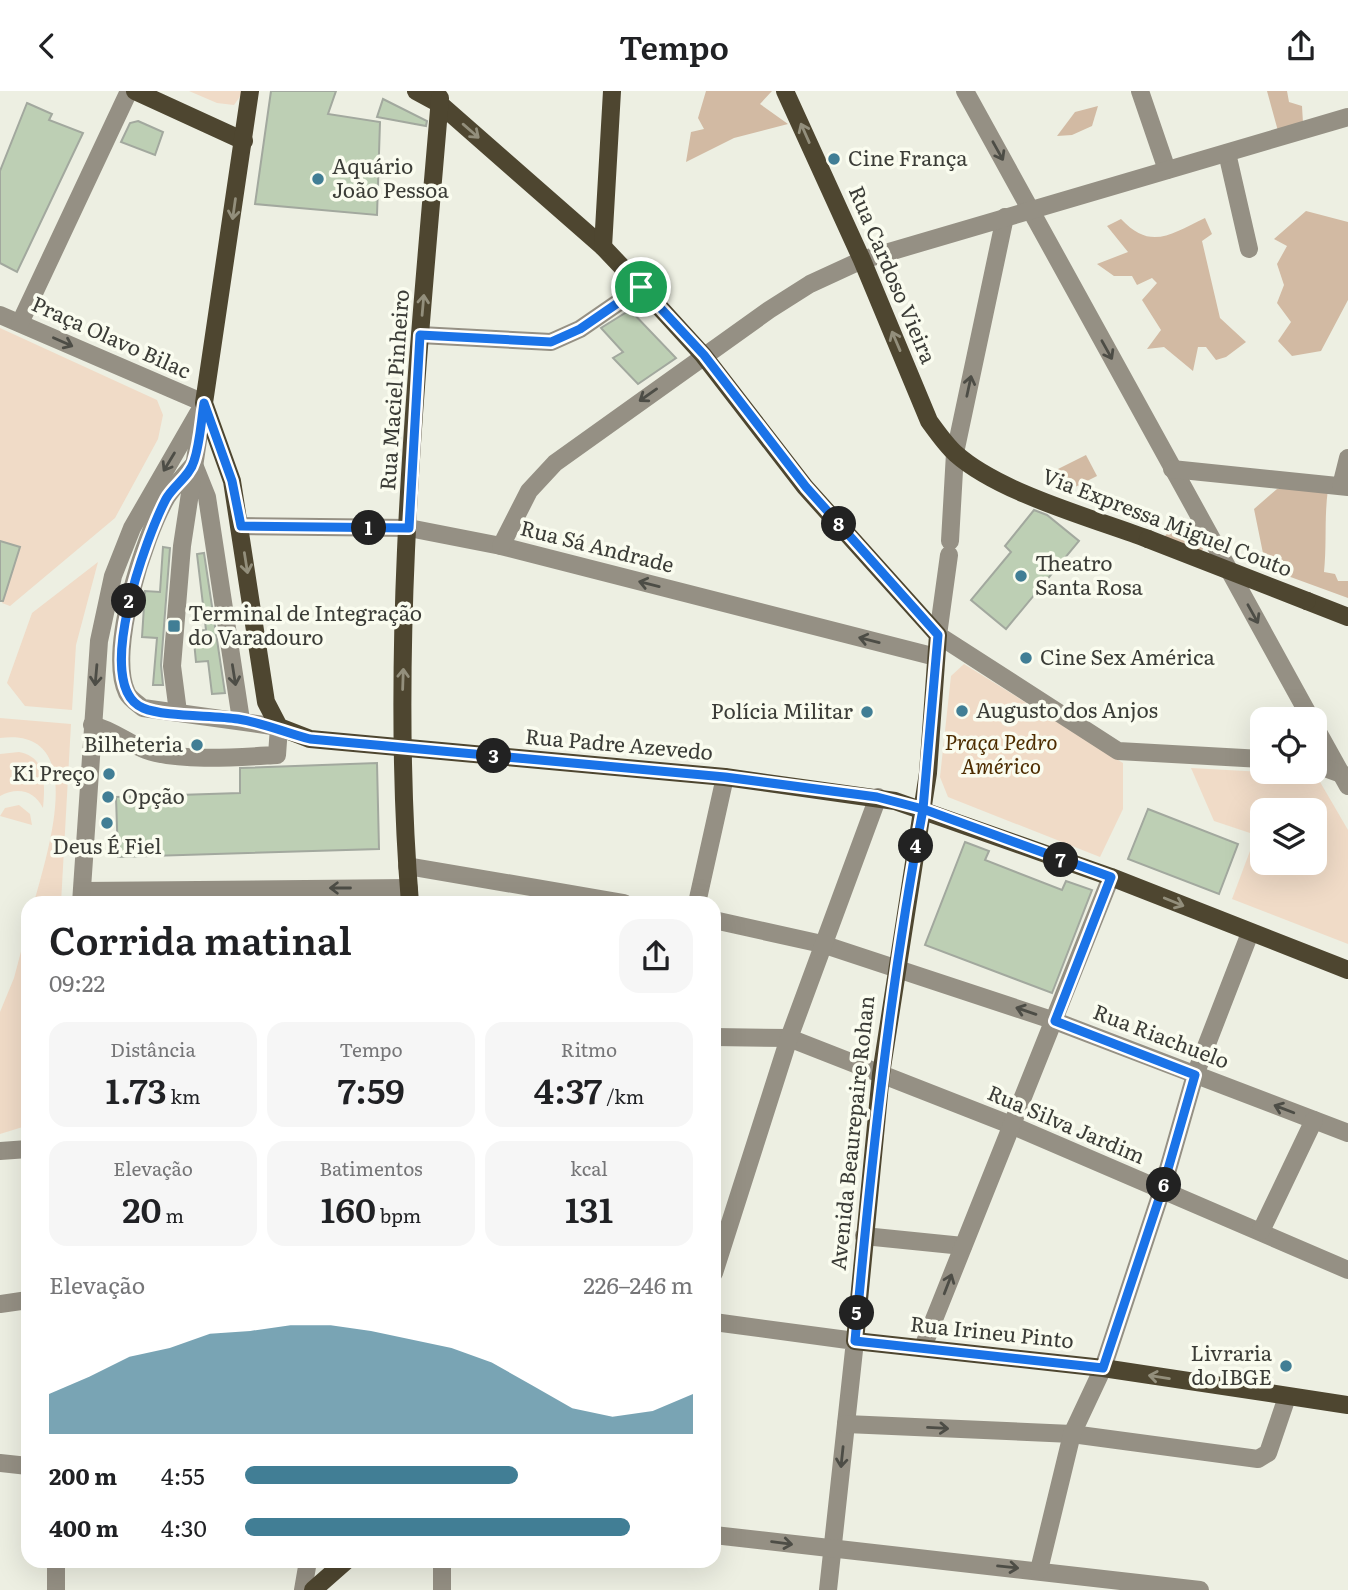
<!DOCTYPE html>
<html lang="pt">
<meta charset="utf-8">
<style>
:root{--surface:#fff;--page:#f6f6f6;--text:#202124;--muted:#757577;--accent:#417e95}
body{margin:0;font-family:Literata,serif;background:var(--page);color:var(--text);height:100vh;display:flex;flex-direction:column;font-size:26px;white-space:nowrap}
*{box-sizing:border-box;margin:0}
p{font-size:23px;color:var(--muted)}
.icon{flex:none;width:38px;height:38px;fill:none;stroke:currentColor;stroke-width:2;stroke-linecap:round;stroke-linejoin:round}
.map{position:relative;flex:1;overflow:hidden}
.panel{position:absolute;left:21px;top:805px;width:700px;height:672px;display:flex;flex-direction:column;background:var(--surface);border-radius:21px;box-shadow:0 7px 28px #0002}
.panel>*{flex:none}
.controls{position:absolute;left:1250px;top:616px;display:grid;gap:14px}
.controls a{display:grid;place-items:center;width:77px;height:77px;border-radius:14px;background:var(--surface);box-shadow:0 7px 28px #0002;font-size:35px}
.pin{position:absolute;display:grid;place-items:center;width:60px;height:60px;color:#fff;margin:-30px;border:4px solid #fff;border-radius:50%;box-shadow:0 2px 7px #0007}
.km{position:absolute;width:35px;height:35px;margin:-18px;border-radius:50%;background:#222;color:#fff;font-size:19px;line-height:35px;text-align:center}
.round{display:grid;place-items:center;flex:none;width:74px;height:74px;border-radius:21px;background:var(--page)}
.headline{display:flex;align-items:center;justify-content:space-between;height:119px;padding:0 28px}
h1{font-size:38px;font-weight:600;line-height:52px}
.metrics{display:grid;grid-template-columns:repeat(3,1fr);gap:10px;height:119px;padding:7px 28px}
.metrics div{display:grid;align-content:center;border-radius:18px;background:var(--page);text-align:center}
.metrics b{font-size:35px;font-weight:600}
.metrics small{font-size:19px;font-weight:400}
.metrics p{font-size:19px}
.chart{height:196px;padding:14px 28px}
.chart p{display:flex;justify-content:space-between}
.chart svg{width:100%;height:126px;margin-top:7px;fill:var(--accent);opacity:.7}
ul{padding:0 28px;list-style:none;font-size:23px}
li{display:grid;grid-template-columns:112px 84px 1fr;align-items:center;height:52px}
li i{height:18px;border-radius:9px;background:var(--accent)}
header{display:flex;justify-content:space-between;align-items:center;height:91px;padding:0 28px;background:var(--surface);font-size:32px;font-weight:600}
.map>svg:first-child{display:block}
.green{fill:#f0dbc7;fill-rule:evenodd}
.forest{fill:#d2baa3}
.building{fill:#bdcfb4;stroke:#a2a89e;stroke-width:2}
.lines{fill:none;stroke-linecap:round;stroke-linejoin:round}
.minor{stroke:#959084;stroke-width:18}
.major{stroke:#4e4630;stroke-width:18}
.major-bridge{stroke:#4e4630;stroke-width:18}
.oneway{stroke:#938f7c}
.oneway2{stroke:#4d4d46}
.route-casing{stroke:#fff;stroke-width:14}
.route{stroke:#1a73e8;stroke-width:9}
.poi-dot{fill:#417e95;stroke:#fafcef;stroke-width:2.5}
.labels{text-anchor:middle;stroke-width:7;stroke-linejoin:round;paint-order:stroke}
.poi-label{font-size:21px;fill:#3b3c37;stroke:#fafcef;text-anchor:start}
.street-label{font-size:21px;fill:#3b3c37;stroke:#fafcef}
.park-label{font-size:21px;font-style:italic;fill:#4d2c00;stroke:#fafcef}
</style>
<header><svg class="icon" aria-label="back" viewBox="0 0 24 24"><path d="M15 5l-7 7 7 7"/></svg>Tempo<svg class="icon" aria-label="share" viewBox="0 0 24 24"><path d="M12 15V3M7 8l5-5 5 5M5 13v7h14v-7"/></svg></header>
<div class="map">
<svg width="1348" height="1499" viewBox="0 0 1348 1499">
<rect width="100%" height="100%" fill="#edefe2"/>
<!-- green -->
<g class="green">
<polygon points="189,0 244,0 234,14 217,12"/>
<polygon points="0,237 157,309 163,324 158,348 115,427 10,515 2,512 20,457 0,450"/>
<polygon points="98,471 76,554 72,619 25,615 7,592 32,522"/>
<polygon points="964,573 1123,672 1123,718 1100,766 948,706 940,686 951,585"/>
<path d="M0,627l71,6 -10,179h-27c12,-47 57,-177 -34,-165z"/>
<path d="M19,661c28,5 26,33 24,56 -9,-18 -26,-21 -43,-12v-42z"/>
<path d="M1191,677l125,7 32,55v114l-116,-45 24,-64 -42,-14zM1262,719h52v53h-52z"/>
<polygon points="19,714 30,723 32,734 0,725 5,717"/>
<polygon points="28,834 28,1030 26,1035 0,1043 0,921 14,887"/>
</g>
<!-- forest -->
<g class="forest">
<polygon points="706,0 772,0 760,13 788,33 734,47 686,71 691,41 704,38 698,27"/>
<polygon points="1267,0 1287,0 1289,11 1302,15 1303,32 1278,40"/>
<polygon points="1098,15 1092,35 1072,44 1057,45 1075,21"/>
<polygon points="1306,120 1348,131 1348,209 1321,260 1292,265 1278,250 1291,231 1277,212 1284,194 1277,173 1287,155 1274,148"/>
<path d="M1205,127l7,16 -10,7 18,77 26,24 -20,15 -10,3 -10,-13h-8l-5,24 -29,-24 -17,2 14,-19 -19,-30 15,-17 -5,-5 -15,7 -5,-9h-18l-17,-12 31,-12 -21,-26 14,-7c30,32 50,15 84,-1z"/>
<polygon points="1086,364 1097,385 1073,397 1048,383"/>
<path d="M1277,398h51c-4,29 -1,54 -4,83l11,2 3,7h10v17l-82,-30 -12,-59z"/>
<polygon points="1183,426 1208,449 1200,463 1164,446"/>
</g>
<!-- building -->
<g class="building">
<polygon points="271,0 336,0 328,23 380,31 377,124 255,113"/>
<polygon points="383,8 427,30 426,35 377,26"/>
<polygon points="27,12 52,23 49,29 83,42 17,181 0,172 0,80"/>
<polygon points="138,30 163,41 155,64 121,51 130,32"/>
<polygon points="630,219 676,267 638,293 613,267 623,261 601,237"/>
<polygon points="1034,419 1047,424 1079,450 1006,538 971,509 1011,461 1005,455"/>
<polygon points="0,450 20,456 3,510 0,510"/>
<polygon points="163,456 170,457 161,574 163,594 153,594 157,547 142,546 145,500 160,501"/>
<polygon points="204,462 225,602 212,603 208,570 196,571 193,540 206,539 197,463"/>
<polygon points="377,672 379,758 118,766 116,706 240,702 240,677"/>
<polygon points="1148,718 1238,753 1219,803 1128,768"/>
<polygon points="965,751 989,760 985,769 1062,799 1066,790 1092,799 1052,902 925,854"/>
</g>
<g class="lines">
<!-- minor -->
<g class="minor">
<polyline points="965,0 1311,628"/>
<polyline points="1140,0 1167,79"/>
<polyline points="1227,62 1249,158"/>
<polyline points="0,224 204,312"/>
<polyline points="20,232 129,0"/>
<polyline points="420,244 551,251 580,238 641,196"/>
<polyline points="195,376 207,406 241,629"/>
<polyline points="1172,378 1348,396"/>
<polyline points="1341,395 1348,367"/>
<polyline points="241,435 409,437 501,455 936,566"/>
<polyline points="950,450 955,362 1005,126"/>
<polyline points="501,455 529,400 555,372 769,219 810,193 862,169 1348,26"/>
<polyline points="949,464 938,544 1118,660 1262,668"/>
<polyline points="178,621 172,575 182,455 202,323"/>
<path d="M92,634c21,5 35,18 54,25 34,12 95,7 131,5l2,-28 -136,-19c-5,-4 -13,-9 -16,-15 -20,-41 17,-157 40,-196 7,-11 18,-22 27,-33"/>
<polyline points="1314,634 1348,695"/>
<polyline points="1314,673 1347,685"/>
<polyline points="407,775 624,812"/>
<polyline points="82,800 409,797"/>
<polyline points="81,812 99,550 113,485 132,437 204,312"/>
<polyline points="697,812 725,686"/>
<polyline points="714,829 822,853 1055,930 1348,1042"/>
<polyline points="714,946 789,947 1011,1034 1348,1179"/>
<polyline points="0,1060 28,1058"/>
<polyline points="1261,1140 1314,1029"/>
<polyline points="864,1145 963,1155"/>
<polyline points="714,1182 789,947 878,706"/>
<polyline points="0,1213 28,1209"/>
<polyline points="714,1231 855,1250 828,1499"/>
<polyline points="923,1256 1111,786"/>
<polyline points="846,1333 1072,1343 1258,1368 1268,1362 1287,1306"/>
<polyline points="0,1372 28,1375"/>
<polyline points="714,1444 1200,1499"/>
<polyline points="56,1470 56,1499"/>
<polyline points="442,1470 442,1499"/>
<polyline points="1039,1479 1072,1343 1103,1277 1162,1099 1195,984 1250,842"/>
<polyline points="303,1499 308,1470"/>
</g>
<!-- major -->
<g class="major">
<polyline points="135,0 244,50"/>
<polyline points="250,0 204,312 232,390 266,611 279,636 310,648 725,686 895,710 1111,786 1348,879"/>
<polyline points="416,0 440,13 603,156 641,196 703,264 805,396 938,544 928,682 881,983 855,1250 1103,1277 1348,1314"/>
<path d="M785,0l77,169 67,161c8,11 17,24 27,33 44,39 136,64 192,85"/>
<polyline points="603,156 612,0"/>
<polyline points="1307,510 1348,526"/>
<path d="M410,812c-22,-265 8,-540 30,-805"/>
<polyline points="313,1499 346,1470"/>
</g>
<!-- major-bridge -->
<polyline class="major-bridge" points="1148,448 1307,510"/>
</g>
<!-- one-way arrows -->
<defs><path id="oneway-shaft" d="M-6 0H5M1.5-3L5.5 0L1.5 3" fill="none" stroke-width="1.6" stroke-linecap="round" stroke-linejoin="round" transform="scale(1.75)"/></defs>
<g class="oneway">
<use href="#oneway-shaft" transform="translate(471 40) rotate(41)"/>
<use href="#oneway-shaft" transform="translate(805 42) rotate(-114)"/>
<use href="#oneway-shaft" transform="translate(234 118) rotate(98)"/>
<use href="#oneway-shaft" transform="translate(423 214) rotate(-85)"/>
<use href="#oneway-shaft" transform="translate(896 250) rotate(-113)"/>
<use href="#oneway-shaft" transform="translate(246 472) rotate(81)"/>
<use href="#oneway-shaft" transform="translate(403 588) rotate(-88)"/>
<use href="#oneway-shaft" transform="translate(1174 811) rotate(22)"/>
<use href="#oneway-shaft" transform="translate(1159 1286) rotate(-171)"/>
</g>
<g class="oneway2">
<use href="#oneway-shaft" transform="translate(998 60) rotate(61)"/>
<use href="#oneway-shaft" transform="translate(63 251) rotate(24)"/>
<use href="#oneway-shaft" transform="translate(1107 259) rotate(61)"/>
<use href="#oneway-shaft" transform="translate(969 295) rotate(-78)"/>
<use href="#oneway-shaft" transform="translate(648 304) rotate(145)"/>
<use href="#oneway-shaft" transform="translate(169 371) rotate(121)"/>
<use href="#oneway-shaft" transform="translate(649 493) rotate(-166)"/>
<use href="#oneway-shaft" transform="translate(1253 523) rotate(61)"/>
<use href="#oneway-shaft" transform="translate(869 549) rotate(-166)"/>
<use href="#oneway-shaft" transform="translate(96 584) rotate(95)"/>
<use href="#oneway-shaft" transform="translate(234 584) rotate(81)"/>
<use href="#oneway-shaft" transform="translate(340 797) rotate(180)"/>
<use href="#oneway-shaft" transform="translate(1026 920) rotate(-161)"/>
<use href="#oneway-shaft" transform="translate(1284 1018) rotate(-159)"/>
<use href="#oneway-shaft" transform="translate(948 1193) rotate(-69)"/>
<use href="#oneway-shaft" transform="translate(938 1337) rotate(3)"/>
<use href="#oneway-shaft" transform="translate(842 1366) rotate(96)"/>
<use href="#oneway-shaft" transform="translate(782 1452) rotate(7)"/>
<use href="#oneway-shaft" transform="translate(1008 1476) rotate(6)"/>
</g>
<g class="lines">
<!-- route casing -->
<g class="route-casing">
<path id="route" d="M641,196l-61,42 -29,13 -131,-7 -11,193 -168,-2 -9,-45 -28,-78c-3,19 -4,40 -10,58 -4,15 -21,25 -28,38 -19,36 -75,187 -23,209 21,9 70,7 95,11 26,4 48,14 72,20l415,38 152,20 46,12c-33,176 -52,353 -68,532l248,27 59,-178 33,-115 -140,-54 56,-144 -188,-68 15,-174 -132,-148 -102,-132 -63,-68"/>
</g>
<!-- route -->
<use href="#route" class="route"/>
</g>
<!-- markers -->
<g class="poi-dot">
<circle cx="834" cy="68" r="7"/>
<circle cx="318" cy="88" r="7"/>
<circle cx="1021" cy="485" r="7"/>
<rect x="167" y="528" width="14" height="14" rx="3.5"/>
<circle cx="1026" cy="567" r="7"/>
<circle cx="962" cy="620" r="7"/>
<circle cx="867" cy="621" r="7"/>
<circle cx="197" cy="654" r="7"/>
<circle cx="109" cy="683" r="7"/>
<circle cx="108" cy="706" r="7"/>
<circle cx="107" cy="732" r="7"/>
<circle cx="1286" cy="1275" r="7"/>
</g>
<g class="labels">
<!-- poi labels -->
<g class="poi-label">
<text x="848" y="75">Cine França</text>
<text x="332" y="83">Aquário<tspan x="332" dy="24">João Pessoa</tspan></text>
<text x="1035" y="480">Theatro<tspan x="1035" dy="24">Santa Rosa</tspan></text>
<text x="188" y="530">Terminal de Integração<tspan x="188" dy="24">do Varadouro</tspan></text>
<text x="1040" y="574">Cine Sex América</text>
<text x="976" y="627">Augusto dos Anjos</text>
<text x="853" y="628" text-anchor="end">Polícia Militar</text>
<text x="183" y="661" text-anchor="end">Bilheteria</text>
<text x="95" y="690" text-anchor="end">Ki Preço</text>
<text x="122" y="713">Opção</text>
<text x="107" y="763" text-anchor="middle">Deus É Fiel</text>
<text x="1272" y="1270" text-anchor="end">Livraria<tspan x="1272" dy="24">do IBGE</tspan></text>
</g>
<!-- street labels -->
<g class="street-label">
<text transform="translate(892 184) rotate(67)" y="7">Rua Cardoso Vieira</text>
<text transform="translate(111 247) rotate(24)" y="7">Praça Olavo Bilac</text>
<text transform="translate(395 299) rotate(-86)" y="7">Rua Maciel Pinheiro</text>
<text transform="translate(1167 432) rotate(21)" y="7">Via Expressa Miguel Couto</text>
<text transform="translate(597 456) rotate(14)" y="7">Rua Sá Andrade</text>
<text transform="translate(619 654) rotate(5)" y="7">Rua Padre Azevedo</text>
<text transform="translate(1161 946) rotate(21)" y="7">Rua Riachuelo</text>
<text transform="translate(1066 1034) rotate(23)" y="7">Rua Silva Jardim</text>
<text transform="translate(853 1042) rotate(-84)" y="7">Avenida Beaurepaire Rohan</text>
<text transform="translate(992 1242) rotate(6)" y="7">Rua Irineu Pinto</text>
</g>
<!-- park labels -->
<g class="park-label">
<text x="1001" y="659">Praça Pedro<tspan x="1001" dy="24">Américo</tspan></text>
</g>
</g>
</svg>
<div class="controls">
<a><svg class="icon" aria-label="locate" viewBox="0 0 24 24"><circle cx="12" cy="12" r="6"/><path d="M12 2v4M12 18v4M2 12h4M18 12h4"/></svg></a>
<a><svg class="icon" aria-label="layers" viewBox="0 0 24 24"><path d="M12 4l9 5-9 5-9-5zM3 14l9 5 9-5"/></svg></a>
</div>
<div class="pin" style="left:641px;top:196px;background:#1e9e55"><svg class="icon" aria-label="arrive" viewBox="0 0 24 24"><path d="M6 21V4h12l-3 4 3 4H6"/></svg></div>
<b class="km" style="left:369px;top:437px">1</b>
<b class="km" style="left:129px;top:510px">2</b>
<b class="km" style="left:494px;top:665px">3</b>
<b class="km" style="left:916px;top:755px">4</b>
<b class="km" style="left:857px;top:1222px">5</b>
<b class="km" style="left:1164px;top:1094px">6</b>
<b class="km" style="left:1061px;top:769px">7</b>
<b class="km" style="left:839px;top:433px">8</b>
<section class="panel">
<div class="headline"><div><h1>Corrida matinal</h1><p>09:22</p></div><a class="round"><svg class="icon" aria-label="share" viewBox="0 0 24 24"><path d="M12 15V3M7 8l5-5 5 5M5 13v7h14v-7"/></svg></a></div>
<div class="metrics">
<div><p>Distância</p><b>1.73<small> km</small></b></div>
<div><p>Tempo</p><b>7:59</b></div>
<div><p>Ritmo</p><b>4:37<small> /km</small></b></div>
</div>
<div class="metrics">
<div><p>Elevação</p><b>20<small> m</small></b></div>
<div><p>Batimentos</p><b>160<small> bpm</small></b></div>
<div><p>kcal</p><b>131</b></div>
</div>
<div class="chart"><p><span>Elevação</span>226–246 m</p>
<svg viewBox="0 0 160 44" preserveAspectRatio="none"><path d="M0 44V30L10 24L20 17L30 14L40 9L50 8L60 6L70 6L80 8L90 11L100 14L110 19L120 27L130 35L140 38L150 36L160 30V44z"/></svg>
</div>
<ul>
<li><b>200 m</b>4:55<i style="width:61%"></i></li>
<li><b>400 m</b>4:30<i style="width:86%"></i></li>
</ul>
</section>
</div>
